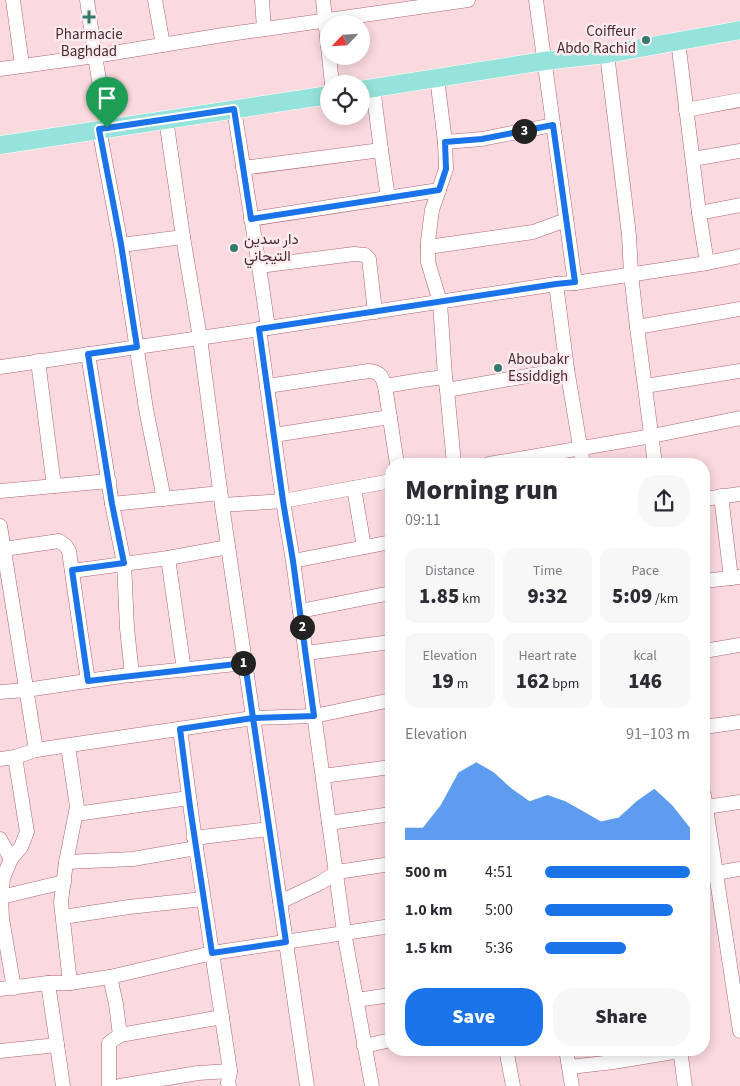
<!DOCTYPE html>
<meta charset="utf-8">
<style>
:root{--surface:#fff;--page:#f7f7f7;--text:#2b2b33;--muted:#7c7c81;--accent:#1a73e8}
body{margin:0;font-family:"Source Sans 3",Vazirmatn,sans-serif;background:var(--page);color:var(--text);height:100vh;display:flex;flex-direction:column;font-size:19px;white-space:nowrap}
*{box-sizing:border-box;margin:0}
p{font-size:16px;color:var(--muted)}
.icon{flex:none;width:28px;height:28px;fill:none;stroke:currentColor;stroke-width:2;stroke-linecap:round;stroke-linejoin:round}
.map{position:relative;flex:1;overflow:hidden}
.details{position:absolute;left:385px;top:458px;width:325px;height:598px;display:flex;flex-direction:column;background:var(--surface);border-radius:20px;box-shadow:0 2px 12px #0003}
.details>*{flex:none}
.needle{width:32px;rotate:245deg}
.buttons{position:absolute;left:320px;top:15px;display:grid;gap:10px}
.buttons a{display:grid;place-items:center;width:50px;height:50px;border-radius:50%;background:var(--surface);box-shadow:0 2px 12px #0003;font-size:25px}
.pin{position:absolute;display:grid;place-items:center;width:42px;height:42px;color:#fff;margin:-51px -21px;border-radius:50% 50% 50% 0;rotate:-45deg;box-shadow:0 0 5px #0007}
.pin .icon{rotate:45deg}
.km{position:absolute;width:25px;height:25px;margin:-12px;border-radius:50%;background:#222;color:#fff;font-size:14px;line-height:25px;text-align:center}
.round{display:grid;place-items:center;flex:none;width:52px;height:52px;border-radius:20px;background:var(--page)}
.headline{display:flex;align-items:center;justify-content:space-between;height:85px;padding:0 20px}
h1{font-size:28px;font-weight:800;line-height:38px}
.metrics{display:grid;grid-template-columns:repeat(3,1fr);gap:8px;height:85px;padding:5px 20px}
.metrics div{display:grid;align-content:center;border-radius:12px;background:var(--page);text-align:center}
.metrics b{font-size:21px;font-weight:800}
.metrics small{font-size:14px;font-weight:400}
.metrics p{font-size:14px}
.chart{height:140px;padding:10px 20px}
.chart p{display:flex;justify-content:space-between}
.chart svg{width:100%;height:90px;margin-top:5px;fill:var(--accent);opacity:.7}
.button{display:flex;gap:10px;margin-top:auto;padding:10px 20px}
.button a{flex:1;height:58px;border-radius:20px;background:var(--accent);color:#fff;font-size:20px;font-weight:800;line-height:58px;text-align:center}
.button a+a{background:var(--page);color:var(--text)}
ul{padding:0 20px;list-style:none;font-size:16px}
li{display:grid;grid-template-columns:80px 60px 1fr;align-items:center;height:38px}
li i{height:12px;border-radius:6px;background:var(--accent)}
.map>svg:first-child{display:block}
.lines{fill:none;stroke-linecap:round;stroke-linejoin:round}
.minor-casing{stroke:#ae6577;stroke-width:15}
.major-casing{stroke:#fff;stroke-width:19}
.minor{stroke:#fff;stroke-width:14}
.major{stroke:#95e3da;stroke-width:18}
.route-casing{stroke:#fff;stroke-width:10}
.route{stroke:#1a73e8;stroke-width:6}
.poi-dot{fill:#347a71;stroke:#fcebee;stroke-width:2}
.labels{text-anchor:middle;stroke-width:5;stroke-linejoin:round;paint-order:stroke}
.poi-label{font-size:15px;fill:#4b2b33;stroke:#fcebee;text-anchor:start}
</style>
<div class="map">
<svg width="740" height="1086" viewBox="0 0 740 1086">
<rect width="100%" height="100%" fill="#fad9df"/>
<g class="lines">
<!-- minor casing -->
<g class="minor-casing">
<g id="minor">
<polyline points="13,0 22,65"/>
<polyline points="87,0 95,56 107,128"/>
<polyline points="155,0 163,45"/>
<polyline points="262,0 264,29"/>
<polyline points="323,0 332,84"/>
<polyline points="536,0 575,283"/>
<polyline points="678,41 699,213 707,263"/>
<polyline points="607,54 629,235 631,274 637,327 655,464"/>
<polyline points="0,69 95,56 223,35 468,0"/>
<polyline points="437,78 445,142 446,169 432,210 428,241 428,262 440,302 445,377"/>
<polyline points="373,88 381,150 388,198"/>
<polyline points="234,109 259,266 268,328"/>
<polyline points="686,110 740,100"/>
<polyline points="166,119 183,237 200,338 222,505 307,1086"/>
<polyline points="99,129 121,245 146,409 164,499"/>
<polyline points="445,142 482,139 553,125"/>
<polyline points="693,159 740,151"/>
<polyline points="243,168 381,150"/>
<polyline points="699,213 740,205"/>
<polyline points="251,219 439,190"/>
<polyline points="121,245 183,237"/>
<polyline points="428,247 533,232 566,220"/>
<polyline points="259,266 354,254 365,255 369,259 375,312"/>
<polyline points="556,284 567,369 583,464"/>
<polyline points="637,327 740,309"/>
<polyline points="259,329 283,501 293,561 344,932 372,1086"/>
<polyline points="88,354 112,504 124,563 127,628 132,675"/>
<polyline points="38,361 54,486"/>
<polyline points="0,367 268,328 556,284 575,283 707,263 740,256"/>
<path d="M267,386l102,-15c11,1 13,5 16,15l12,78"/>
<polyline points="385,386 421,380 445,377 447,390 454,464"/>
<polyline points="645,386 740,371"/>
<polyline points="447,390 567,369"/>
<polyline points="274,435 390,417"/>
<polyline points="489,464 652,436 740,418"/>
<polyline points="354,488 364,547"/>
<polyline points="0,491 109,481"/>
<polyline points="721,496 731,578"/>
<polyline points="704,499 740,494"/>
<polyline points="112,504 220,493"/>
<polyline points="222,505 283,501 391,481"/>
<polyline points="0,526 36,750"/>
<polyline points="4,549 59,541 66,546 69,551 81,635 88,681"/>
<polyline points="168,558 184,670"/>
<polyline points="293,561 391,542"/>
<polyline points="72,571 168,558 228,547"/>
<polyline points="704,581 739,577"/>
<polyline points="300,611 391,593"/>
<polyline points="704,651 740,645"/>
<polyline points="306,653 391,642"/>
<polyline points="0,692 26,690 121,676 245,663"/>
<polyline points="704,727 740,722"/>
<polyline points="180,729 196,848 228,1057 230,1071 228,1083 229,1086"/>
<polyline points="68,746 77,807 66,862 61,902 70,983"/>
<polyline points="0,759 15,757 36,750 253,718 314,716 391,700"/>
<polyline points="323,776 391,767"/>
<polyline points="704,795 740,1031"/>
<polyline points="706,807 740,802"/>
<polyline points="76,814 189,798"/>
<polyline points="329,823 391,814"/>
<polyline points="194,838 269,829"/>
<polyline points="0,839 11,859"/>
<polyline points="66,862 133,859 196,848"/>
<polyline points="704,875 740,869"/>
<polyline points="1,897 64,882"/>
<polyline points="280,902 320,883 337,872 391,864"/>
<polyline points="63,917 129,907 203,899"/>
<polyline points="48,983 63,1086"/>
<polyline points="14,988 2,919 1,897 3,878 11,859 21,847 27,832 15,757"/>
<polyline points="0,989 48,983 70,983 110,977 212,953 391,926"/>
<polyline points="356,1000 391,995"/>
<polyline points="120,1035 222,1017"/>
<polyline points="364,1046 391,1040"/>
<polyline points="506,1049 513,1086"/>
<polyline points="566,1049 572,1086"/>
<polyline points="680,1049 685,1086"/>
<polyline points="0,1051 57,1045"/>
<polyline points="570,1067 613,1062 680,1051"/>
<polyline points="109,1086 109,1043 120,1035 116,1004 110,977"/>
<polyline points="120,1086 198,1073 230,1071"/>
</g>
</g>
<!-- major casing -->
<g class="major-casing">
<g id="major">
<polyline points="361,90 544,61 607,54 740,30"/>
<polyline points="0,145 329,95"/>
</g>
</g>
<!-- minor -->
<use href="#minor" class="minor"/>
<!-- major -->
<use href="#major" class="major"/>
</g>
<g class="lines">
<!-- route casing -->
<g class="route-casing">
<polyline id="route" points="107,128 99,129 121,244 137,347 88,354 112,504 124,563 72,570 88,681 245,663 253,718 180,729 190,807 212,953 286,942 253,718 314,716 293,561 283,501 259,329 556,284 575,282 553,125 482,139 445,142 446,169 439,190 251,219 234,109 107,128"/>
</g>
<!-- route -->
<use href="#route" class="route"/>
</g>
<!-- markers -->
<g class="poi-dot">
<path d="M86.5 9.5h5v5h5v5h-5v5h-5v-5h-5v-5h5z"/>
<circle cx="646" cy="40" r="5"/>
<circle cx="234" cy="248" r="5"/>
<circle cx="498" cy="368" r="5"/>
</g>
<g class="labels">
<!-- poi labels -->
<g class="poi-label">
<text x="636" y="36" text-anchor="end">Coiffeur<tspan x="636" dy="17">Abdo Rachid</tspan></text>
<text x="89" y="39" text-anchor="middle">Pharmacie<tspan x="89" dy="17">Baghdad</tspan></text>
<text x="244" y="244">دار سدين<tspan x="244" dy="17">التيجاني</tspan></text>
<text x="508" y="364">Aboubakr<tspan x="508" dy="17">Essiddigh</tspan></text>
</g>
</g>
</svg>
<div class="buttons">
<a><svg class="needle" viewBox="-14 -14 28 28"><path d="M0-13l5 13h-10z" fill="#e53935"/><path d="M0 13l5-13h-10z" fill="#7c7c81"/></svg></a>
<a><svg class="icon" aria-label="locate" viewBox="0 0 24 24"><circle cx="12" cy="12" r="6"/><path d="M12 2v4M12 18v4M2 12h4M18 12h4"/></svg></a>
</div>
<div class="pin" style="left:107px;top:128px;background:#1e9e55"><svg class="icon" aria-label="arrive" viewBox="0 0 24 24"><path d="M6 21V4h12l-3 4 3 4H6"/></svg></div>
<b class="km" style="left:243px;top:663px">1</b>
<b class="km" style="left:302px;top:627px">2</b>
<b class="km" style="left:524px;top:131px">3</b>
<section class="details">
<div class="headline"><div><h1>Morning run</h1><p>09:11</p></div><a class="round"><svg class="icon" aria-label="share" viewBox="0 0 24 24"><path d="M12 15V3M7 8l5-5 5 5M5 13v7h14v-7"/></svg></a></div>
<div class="metrics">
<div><p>Distance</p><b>1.85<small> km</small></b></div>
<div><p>Time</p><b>9:32</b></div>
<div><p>Pace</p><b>5:09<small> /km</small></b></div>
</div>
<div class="metrics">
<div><p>Elevation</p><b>19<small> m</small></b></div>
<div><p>Heart rate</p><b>162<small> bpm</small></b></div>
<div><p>kcal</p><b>146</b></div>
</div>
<div class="chart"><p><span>Elevation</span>91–103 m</p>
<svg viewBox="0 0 160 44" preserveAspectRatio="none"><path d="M0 44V38L10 38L20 27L30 11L40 6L50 11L60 19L70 25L80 22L90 25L100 30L110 35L120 33L130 25L140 19L150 27L160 38V44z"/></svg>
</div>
<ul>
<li><b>500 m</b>4:51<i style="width:100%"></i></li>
<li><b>1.0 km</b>5:00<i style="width:88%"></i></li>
<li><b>1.5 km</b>5:36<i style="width:56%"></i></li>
</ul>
<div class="button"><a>Save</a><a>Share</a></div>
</section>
</div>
